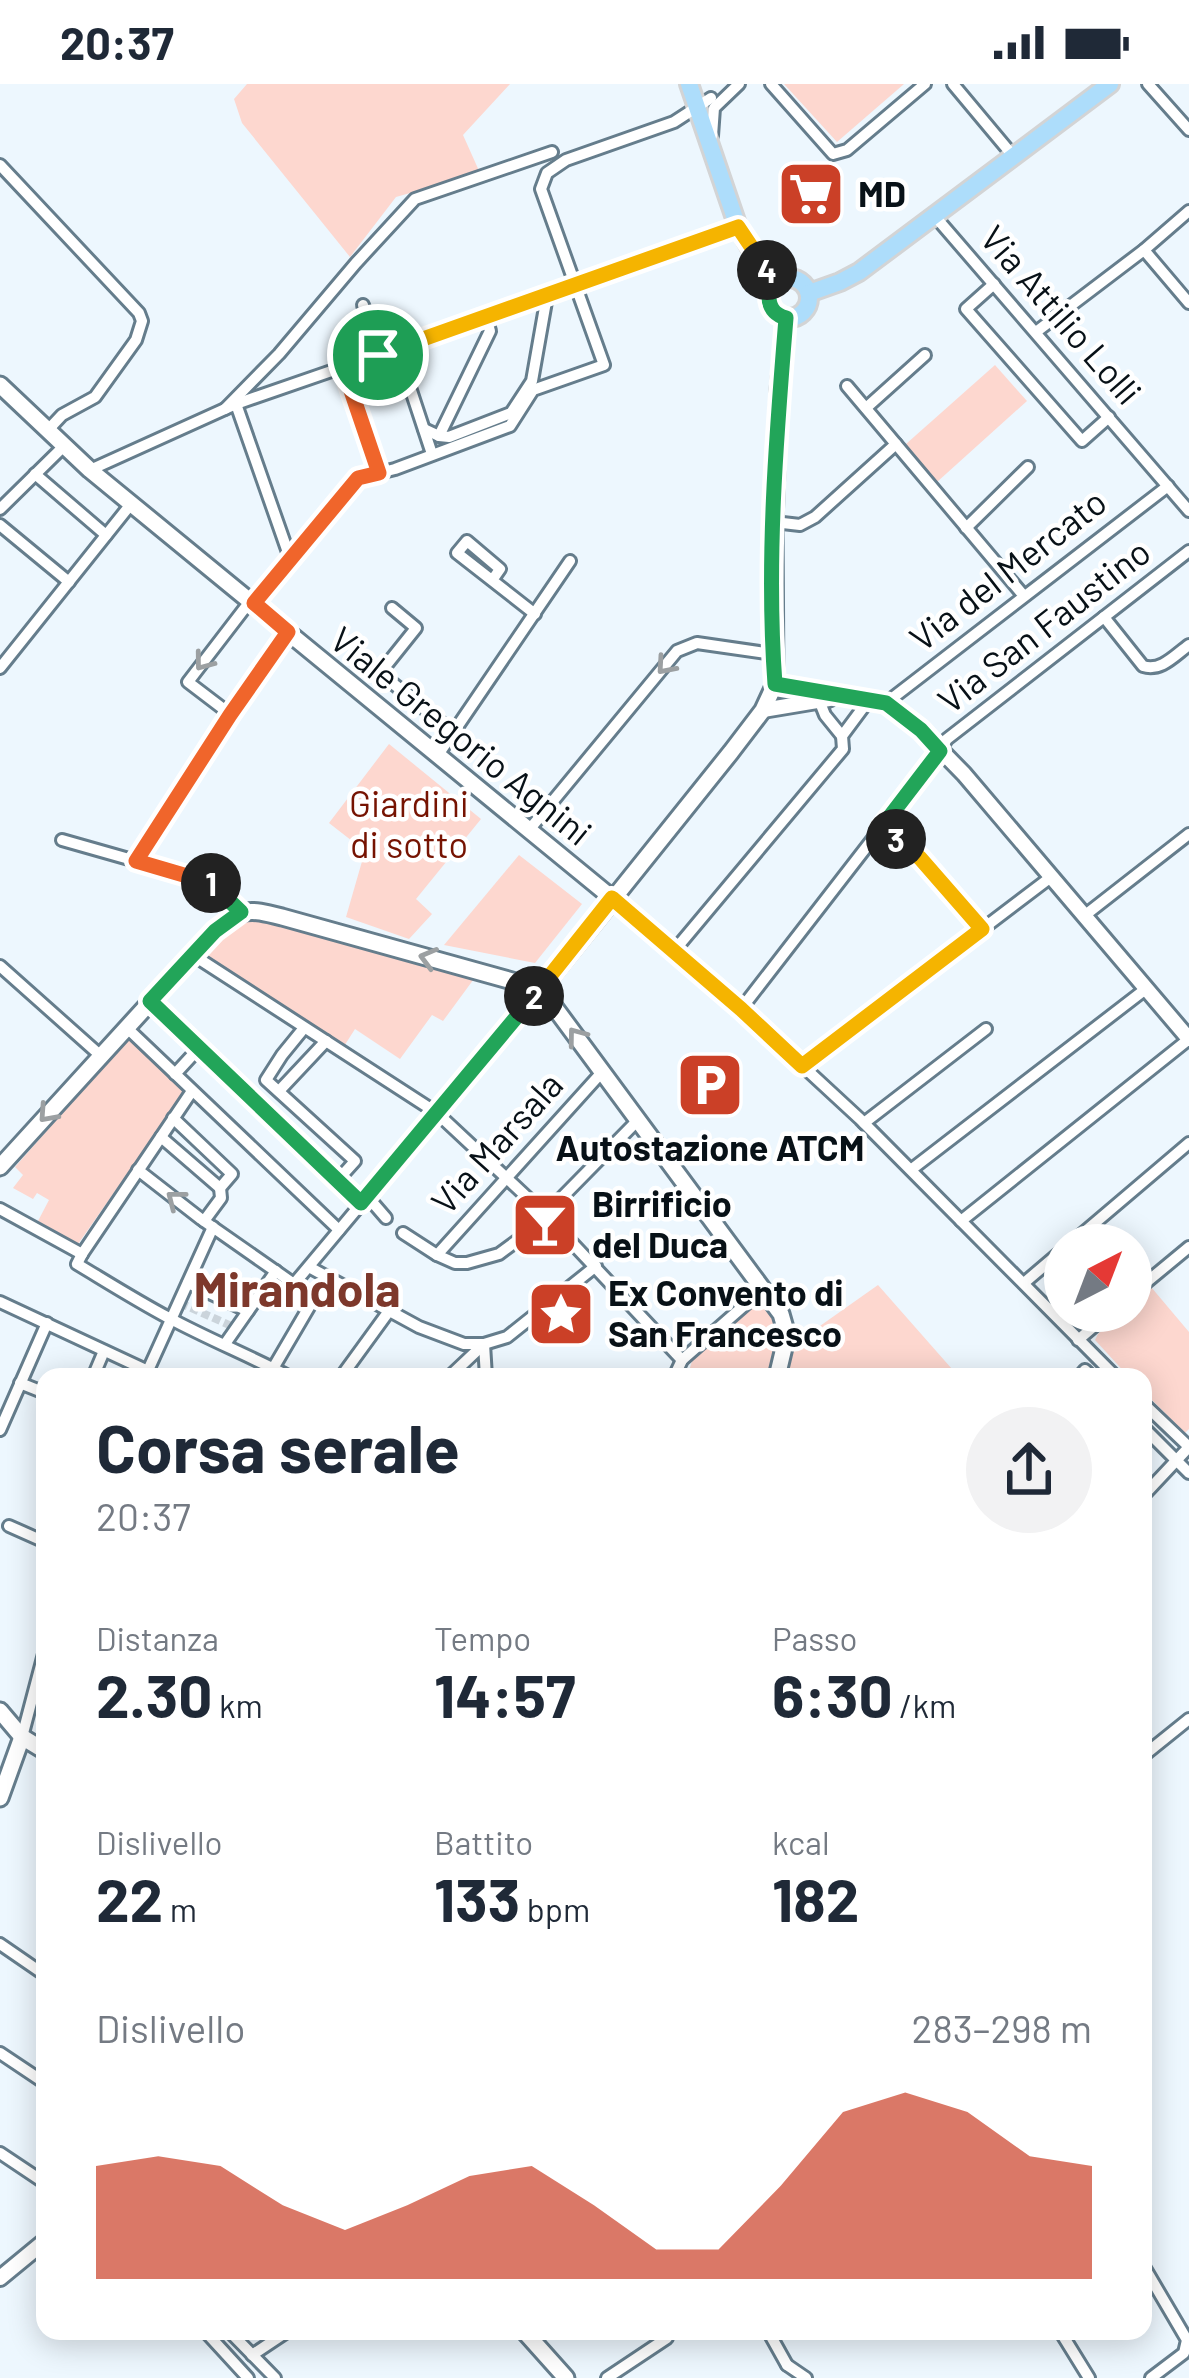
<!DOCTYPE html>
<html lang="it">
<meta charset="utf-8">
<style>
:root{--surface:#fff;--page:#f2f2f3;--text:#1f2937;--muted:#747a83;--accent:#cb4027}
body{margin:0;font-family:Barlow,sans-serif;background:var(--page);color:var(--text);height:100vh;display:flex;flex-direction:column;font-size:45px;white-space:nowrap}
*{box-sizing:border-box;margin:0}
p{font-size:39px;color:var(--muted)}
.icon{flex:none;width:66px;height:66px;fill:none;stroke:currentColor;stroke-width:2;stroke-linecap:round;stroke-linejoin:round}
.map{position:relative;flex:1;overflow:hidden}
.drawer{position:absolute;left:36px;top:1284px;width:1116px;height:972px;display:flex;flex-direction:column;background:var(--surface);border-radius:24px;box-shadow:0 6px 30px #0003}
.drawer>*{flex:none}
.needle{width:78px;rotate:42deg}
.fabs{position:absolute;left:1044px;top:1140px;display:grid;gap:24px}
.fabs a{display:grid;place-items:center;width:108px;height:108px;border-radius:50%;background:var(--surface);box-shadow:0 6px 30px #0003;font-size:60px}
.pin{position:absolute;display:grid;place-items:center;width:102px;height:102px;color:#fff;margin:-51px;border:6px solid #fff;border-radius:50%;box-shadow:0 3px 12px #0007}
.km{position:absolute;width:60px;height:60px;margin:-30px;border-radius:50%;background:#222;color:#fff;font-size:33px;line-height:60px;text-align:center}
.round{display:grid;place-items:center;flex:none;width:126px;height:126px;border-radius:63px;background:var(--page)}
.headline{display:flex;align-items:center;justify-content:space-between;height:204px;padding:0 60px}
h1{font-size:66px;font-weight:700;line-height:90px}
.stats{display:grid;grid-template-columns:repeat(3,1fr);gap:18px;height:204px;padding:12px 60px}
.stats div{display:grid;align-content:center}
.stats b{font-size:60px;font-weight:700}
.stats small{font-size:33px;font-weight:400}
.stats p{font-size:33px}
.chart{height:336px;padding:24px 60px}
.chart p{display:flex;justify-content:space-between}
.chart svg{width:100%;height:216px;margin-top:12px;fill:var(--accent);opacity:.7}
.status{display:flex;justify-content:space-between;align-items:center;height:84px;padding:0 60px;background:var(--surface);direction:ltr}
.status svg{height:33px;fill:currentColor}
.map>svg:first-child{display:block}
.green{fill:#fdd7cf}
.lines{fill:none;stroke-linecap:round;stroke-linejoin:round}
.pedestrian-tunnel{stroke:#cbd4db;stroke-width:8;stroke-dasharray:8 4;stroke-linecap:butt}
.minor-casing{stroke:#657d8c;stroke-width:16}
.tertiary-casing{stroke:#657d8c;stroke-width:20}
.secondary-casing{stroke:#657d8c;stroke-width:21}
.primary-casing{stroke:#d3d4d5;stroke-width:22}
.minor{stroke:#fff;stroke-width:10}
.tertiary{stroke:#fff;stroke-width:14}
.secondary{stroke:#fff;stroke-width:15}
.primary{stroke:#adddfb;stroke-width:16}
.oneway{stroke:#9ca0a2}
.split-1-casing{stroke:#fff;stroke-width:24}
.split-2-casing{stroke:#fff;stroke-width:24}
.split-3-casing{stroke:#fff;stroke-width:24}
.split-4-casing{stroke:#fff;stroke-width:24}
.split-5-casing{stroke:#fff;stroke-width:24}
.split-1{stroke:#f0652b;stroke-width:15}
.split-2{stroke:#22a559;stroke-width:15}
.split-3{stroke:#f5b400;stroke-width:15}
.split-4{stroke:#22a559;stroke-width:15}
.split-5{stroke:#f5b400;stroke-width:15}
.labels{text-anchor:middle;stroke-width:9;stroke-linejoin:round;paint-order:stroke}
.poi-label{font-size:36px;font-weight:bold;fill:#081117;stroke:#fff;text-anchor:start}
.street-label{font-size:36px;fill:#081117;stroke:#fff}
.park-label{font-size:36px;fill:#761302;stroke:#fff}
.district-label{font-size:48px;font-weight:bold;fill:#7d382b;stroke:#fff}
</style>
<div class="status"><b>20:37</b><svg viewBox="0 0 49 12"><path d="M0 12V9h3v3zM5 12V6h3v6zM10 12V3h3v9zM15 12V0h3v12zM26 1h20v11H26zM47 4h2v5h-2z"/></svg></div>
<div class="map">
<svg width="1189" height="2294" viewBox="0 0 1189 2294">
<rect width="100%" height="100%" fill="#edf7fe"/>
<!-- green -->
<g class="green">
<polygon points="247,0 510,0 463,51 480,89 396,113 350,173 242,39 234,15"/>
<polygon points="784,0 904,0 837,58"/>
<polygon points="995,281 1027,317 937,398 906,360"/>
<polygon points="389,660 481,735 416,815 432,830 409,855 346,833 365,767 329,739"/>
<polygon points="519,771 582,820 535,879 444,861"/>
<path d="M259,833l220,55 -36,49 -11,-6 -32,44 -45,-30 -14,22 -140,-94c18,-19 32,-35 58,-40z"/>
<polygon points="129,953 186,1006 78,1160 38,1137 49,1116 37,1109 33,1115 13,1104 23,1091 15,1083"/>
<polygon points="878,1201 959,1293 779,1293 793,1243 810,1249"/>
<polygon points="1151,1203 1189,1248 1189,1345 1185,1349 1143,1307 1143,1293 1129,1293 1095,1256 1098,1250 1123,1227 1131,1227 1131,1220"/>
<polygon points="764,1204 787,1251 775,1293 687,1293 693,1274"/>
</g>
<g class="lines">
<!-- pedestrian-tunnel -->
<polyline class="pedestrian-tunnel" points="180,1219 236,1244"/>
<!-- minor casing -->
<g class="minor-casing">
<g id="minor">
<polyline points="771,0 833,70 847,66 925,0"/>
<polyline points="953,0 1014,73"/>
<polyline points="1148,0 1189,46"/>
<polyline points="712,52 714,24 739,0"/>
<polyline points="0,81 139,229 142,237 136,256 95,313 62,331 47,347"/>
<polyline points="933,130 1189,427"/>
<polyline points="1144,166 1189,219"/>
<polyline points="994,200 966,225 1082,357 1109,333"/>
<polyline points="363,221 378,271"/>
<polyline points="1036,248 1144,166 1189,127"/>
<polyline points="397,264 432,370"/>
<polyline points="847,302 1024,512"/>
<polyline points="236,320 290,474"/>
<polyline points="866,324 925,271"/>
<polyline points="225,325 279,270 356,179 415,115 552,68"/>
<polyline points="424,345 439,352 490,247 486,233"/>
<polyline points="439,352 449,353 511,329 532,297 547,212"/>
<polyline points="90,386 236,320 343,283"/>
<polyline points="379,389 343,283 738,143"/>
<polyline points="35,390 106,451"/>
<polyline points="0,425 64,362"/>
<polyline points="774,438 800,441 815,433 896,360"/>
<polyline points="0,441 69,498"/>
<polyline points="966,444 1028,383"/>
<polyline points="493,495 500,485 467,457 457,469 535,530"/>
<polyline points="254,519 359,394 395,385 510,342 533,306 604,281 541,105 547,89 566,76 674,38 711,14"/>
<polyline points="392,524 416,544 380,589 453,648"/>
<path d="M1104,533l39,49c18,6 32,-11 46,-21"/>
<polyline points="0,584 131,420"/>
<polyline points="819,616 825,631 842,652"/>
<polyline points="886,619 1168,402"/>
<polyline points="230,630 188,598 251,516"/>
<polyline points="438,671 570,477"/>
<polyline points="881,744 920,774 982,845"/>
<polyline points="529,746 677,567 697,559 773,570"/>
<polyline points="62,756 210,798 241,828"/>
<polyline points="137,777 230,630 288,548"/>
<polyline points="612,814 741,925 860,1035 1116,1293"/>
<polyline points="1084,832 1189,750"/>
<polyline points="674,867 843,665 842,652 868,617"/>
<polyline points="193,871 437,1029 545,1130 682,1276"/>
<polyline points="0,882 101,972"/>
<polyline points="150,917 361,1119"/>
<polyline points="741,925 933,677 947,655 1189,467"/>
<polyline points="126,943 339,1146"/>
<polyline points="304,944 282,971 266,996 355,1077 337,1097"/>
<polyline points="802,982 1051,793"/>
<polyline points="175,990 199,964"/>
<polyline points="279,1007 326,957"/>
<polyline points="864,1039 986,945"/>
<polyline points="161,1053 220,1104 232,1090 173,1034"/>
<polyline points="912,1085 1147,904"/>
<polyline points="138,1086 201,1135 294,1200 541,905"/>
<polyline points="367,1112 386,1134"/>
<polyline points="0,1125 82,1170"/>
<polyline points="204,1137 221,1114 220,1104"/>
<polyline points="961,1137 1189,955"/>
<polyline points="403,1149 437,1171 455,1179 467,1179 499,1170 526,1150 639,1035"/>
<polyline points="1069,1161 1189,1059"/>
<path d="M82,1170l-5,10c30,18 60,37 92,54 39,21 81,38 121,59"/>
<polyline points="82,1170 192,1007"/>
<polyline points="437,1171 603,987"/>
<polyline points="309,1183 419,1243 464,1260 484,1260 507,1253 596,1182"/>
<polyline points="188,1199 248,1227"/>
<polyline points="1024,1199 1065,1164"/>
<polyline points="1131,1211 1189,1163"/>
<polyline points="0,1218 148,1287"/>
<polyline points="1078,1256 1112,1227"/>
<polyline points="225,1260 276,1187"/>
<polyline points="484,1260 486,1293"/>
<polyline points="93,1293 104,1267"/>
<polyline points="145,1293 213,1143"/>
<polyline points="268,1293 326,1194"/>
<polyline points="341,1293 389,1227"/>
<polyline points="449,1293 484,1260"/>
<polyline points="674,1293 682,1276 764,1204"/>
<polyline points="1079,1293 1085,1286 1092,1293"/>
<polyline points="20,1299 45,1309"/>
<polyline points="1143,1319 1189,1363"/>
<polyline points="1143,1343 1189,1389"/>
<polyline points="0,1346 47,1239"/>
<polyline points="1143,1412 1189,1363"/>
<polyline points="9,1442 45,1458"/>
<polyline points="22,1653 45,1566"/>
<polyline points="1143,1672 1189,1635"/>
<polyline points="0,1860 45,1891"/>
<polyline points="0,1969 45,1999"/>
<polyline points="0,2069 45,2099"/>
<polyline points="1143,2181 1187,2256 1184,2269 1151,2294"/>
<polyline points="205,2247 248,2294"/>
<polyline points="229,2247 275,2294"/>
<polyline points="768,2247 787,2281"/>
<polyline points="1060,2247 1089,2294"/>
<polyline points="252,2271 288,2247"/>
<polyline points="787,2281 806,2294"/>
<polyline points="607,2294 667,2254"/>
</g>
</g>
<!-- tertiary casing -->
<g class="tertiary-casing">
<g id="tertiary">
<polyline points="775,600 886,619 921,646 964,690 1189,955"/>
<polyline points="763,626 829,615"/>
<polyline points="0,2194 45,2157"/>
</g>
</g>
<!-- secondary casing -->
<g class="secondary-casing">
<g id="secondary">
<polyline points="0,301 90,386 612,814"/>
<polyline points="541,905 731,668 763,626 775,600 774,438 779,306 786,234"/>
<polyline points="541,905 781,1230 787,1251 777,1293"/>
<path d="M0,1083l215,-236c29,-23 31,-23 67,-14l259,72"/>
<polyline points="0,1627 22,1653 45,1667"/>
<polyline points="0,1714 22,1653"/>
<polyline points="524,2247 566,2294"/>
</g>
</g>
<!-- primary casing -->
<g class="primary-casing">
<g id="primary">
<polyline points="689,0 738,143 755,172 777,197"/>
<circle cx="789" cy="214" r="20"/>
<polyline points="809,209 840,198 859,188 1110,0"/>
</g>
</g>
<!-- minor -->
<use href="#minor" class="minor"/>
<!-- tertiary -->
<use href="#tertiary" class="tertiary"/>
<!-- secondary -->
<use href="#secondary" class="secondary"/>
<!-- primary -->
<use href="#primary" class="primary"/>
</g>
<!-- one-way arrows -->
<defs><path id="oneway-chevron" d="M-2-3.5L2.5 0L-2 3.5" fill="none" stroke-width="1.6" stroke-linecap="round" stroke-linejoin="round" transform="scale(3)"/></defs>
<g class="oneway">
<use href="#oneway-chevron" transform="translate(203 578) rotate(127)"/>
<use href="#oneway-chevron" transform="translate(665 582) rotate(131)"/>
<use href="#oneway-chevron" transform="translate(428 874) rotate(-165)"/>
<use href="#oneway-chevron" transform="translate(576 952) rotate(-127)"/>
<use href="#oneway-chevron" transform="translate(47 1030) rotate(132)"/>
<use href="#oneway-chevron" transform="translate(175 1115) rotate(-142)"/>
</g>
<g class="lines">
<!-- split-1 casing -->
<g class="split-1-casing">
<polyline id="split-1" points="211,799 136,777 230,631 288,548 254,519 358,394 379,389 343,283 378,271"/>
</g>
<!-- split-2 casing -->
<g class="split-2-casing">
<polyline id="split-2" points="211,799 241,828 215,847 150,917 361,1119 534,912"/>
</g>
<!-- split-3 casing -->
<g class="split-3-casing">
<polyline id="split-3" points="534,912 612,814 741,925 802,982 982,845 920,774 896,755"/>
</g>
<!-- split-4 casing -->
<g class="split-4-casing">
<path id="split-4" d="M767,186l10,11 -8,11c-1,14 4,22 17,26 -10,121 -20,245 -11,366l111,19 35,27 19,21 -59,77 15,11"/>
</g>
<!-- split-5 casing -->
<g class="split-5-casing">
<polyline id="split-5" points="378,271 738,143 767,186"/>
</g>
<!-- split-1 -->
<use href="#split-1" class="split-1"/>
<!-- split-2 -->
<use href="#split-2" class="split-2"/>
<!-- split-3 -->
<use href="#split-3" class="split-3"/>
<!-- split-4 -->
<use href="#split-4" class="split-4"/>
<!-- split-5 -->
<use href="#split-5" class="split-5"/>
</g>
<!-- icons -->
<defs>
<g id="supermarket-square" transform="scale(3.45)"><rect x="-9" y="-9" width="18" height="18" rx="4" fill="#cb4027" stroke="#fff"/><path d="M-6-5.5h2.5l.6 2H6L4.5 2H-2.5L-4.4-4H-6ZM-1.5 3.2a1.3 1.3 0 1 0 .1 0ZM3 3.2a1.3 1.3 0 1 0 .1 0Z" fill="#fff"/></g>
<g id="parking-square" transform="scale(3.45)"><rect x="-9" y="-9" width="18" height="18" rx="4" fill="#cb4027" stroke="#fff"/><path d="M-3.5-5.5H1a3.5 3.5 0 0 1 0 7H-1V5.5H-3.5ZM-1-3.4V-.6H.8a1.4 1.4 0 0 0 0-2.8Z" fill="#fff"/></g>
<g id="bar-square" transform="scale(3.45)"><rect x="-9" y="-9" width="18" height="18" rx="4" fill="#cb4027" stroke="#fff"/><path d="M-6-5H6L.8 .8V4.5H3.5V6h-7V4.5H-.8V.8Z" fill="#fff"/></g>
<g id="sight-square" transform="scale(3.45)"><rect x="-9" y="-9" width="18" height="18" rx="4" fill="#cb4027" stroke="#fff"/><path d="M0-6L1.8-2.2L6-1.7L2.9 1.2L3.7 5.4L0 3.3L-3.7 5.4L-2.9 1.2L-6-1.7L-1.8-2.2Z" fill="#fff"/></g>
</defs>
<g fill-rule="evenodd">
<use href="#supermarket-square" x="811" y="110"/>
<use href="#parking-square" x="710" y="1001"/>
<use href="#bar-square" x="545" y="1141"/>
<use href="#sight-square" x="561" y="1230"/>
</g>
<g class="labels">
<!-- poi labels -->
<g class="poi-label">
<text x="858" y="123">MD</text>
<text x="710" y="1077" text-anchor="middle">Autostazione ATCM</text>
<text x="592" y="1133">Birrificio<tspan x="592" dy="41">del Duca</tspan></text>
<text x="608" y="1222">Ex Convento di<tspan x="608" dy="41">San Francesco</tspan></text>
</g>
<!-- street labels -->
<g class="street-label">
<text transform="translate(1061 231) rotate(49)" y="13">Via Attilio Lolli</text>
<text transform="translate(1008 486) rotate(-38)" y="13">Via del Mercato</text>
<text transform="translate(1044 542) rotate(-38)" y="13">Via San Faustino</text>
<text transform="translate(461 652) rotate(39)" y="13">Viale Gregorio Agnini</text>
<text transform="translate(497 1059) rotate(-48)" y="13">Via Marsala</text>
</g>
<!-- park labels -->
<g class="park-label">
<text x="409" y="733">Giardini<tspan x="409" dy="41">di sotto</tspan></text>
</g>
<!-- district labels -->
<g class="district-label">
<text x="297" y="1223">Mirandola</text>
</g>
</g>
</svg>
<div class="fabs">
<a><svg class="needle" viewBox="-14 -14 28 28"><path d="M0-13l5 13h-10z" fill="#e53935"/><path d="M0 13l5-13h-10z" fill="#747a83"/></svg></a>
</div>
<div class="pin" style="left:378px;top:271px;background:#1e9e55"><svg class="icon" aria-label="arrive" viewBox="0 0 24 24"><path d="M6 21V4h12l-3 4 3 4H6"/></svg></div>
<b class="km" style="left:211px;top:799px">1</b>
<b class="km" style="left:534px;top:912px">2</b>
<b class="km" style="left:896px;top:755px">3</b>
<b class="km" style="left:767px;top:186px">4</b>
<section class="drawer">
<div class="headline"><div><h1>Corsa serale</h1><p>20:37</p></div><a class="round"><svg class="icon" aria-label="share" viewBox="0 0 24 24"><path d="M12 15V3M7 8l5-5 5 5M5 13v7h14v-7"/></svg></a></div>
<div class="stats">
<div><p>Distanza</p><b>2.30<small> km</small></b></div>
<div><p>Tempo</p><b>14:57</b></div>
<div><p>Passo</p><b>6:30<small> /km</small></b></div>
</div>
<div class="stats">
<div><p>Dislivello</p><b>22<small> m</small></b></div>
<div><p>Battito</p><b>133<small> bpm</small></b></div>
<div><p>kcal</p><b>182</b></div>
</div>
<div class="chart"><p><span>Dislivello</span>283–298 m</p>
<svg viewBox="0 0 160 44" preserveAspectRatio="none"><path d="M0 44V21L10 19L20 21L30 29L40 34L50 29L60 23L70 21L80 29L90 38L100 38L110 25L120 10L130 6L140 10L150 19L160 21V44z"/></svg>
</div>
</section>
</div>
